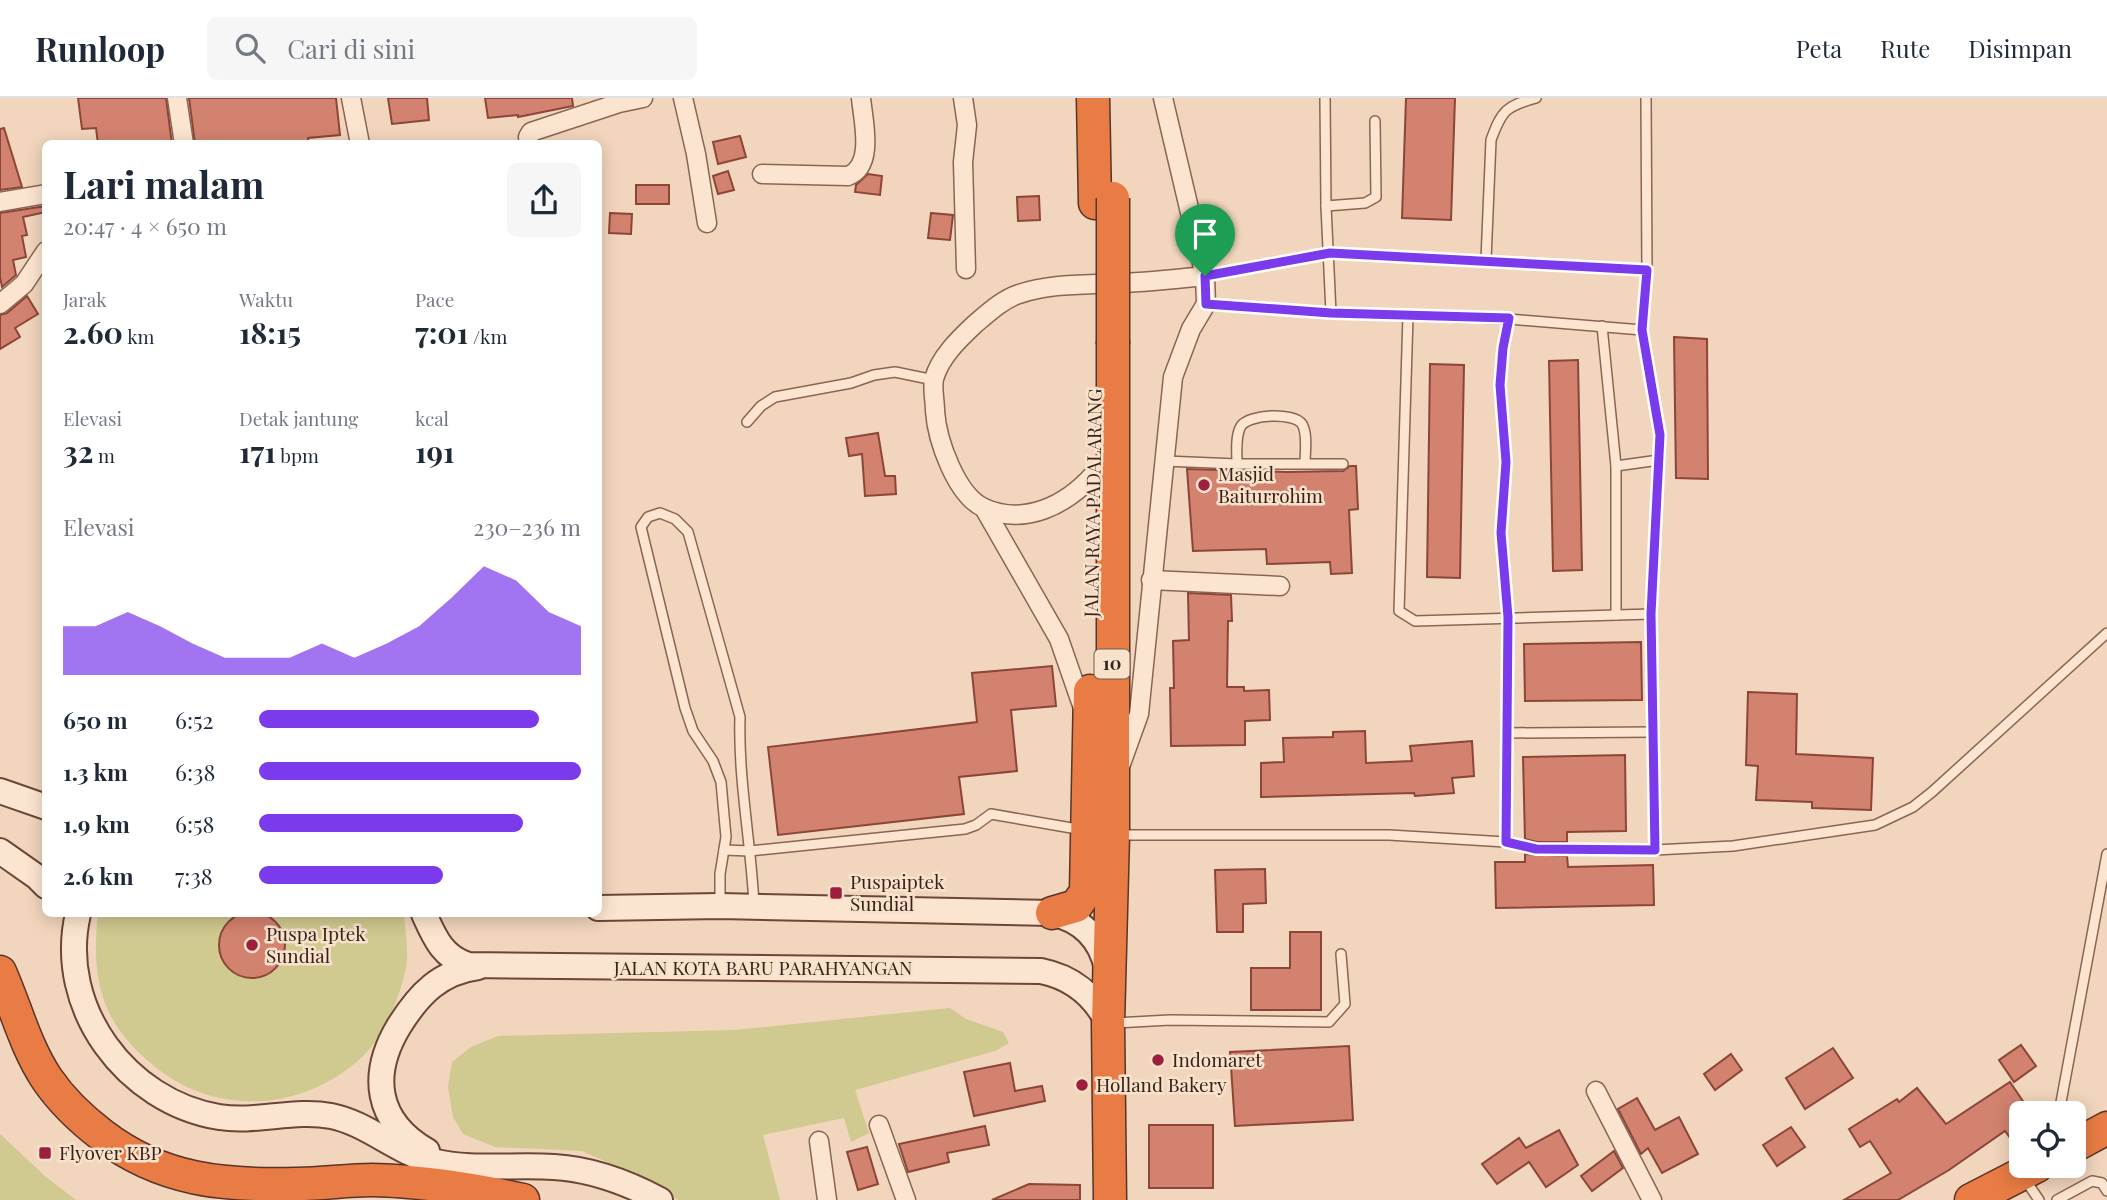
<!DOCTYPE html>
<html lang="id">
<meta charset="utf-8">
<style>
:root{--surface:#fff;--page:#f6f6f7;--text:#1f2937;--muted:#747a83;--line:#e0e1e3;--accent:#7c3aed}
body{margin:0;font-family:"Playfair Display",serif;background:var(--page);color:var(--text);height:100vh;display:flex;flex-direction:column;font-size:26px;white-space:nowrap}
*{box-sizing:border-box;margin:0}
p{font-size:23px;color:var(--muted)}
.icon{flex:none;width:38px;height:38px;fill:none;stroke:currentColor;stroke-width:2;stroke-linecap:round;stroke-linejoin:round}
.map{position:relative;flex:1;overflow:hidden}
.panel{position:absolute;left:42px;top:42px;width:560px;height:777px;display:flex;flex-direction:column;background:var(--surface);border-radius:10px;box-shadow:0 4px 18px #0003}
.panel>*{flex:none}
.controls{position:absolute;left:2009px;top:1003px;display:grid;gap:14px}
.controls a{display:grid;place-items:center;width:77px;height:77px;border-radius:10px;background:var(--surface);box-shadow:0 4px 18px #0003;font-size:35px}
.pin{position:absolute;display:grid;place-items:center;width:60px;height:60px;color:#fff;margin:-72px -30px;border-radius:50% 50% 50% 0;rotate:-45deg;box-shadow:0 0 7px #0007}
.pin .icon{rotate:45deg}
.round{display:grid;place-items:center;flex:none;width:74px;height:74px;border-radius:10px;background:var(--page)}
.head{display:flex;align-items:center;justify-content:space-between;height:119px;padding:0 21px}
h1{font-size:38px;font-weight:700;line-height:52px}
.stats{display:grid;grid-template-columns:repeat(3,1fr);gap:10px;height:119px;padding:7px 21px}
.stats div{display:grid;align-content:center}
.stats b{font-size:30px;font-weight:700}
.stats small{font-size:19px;font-weight:400}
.stats p{font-size:19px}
.chart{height:196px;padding:14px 21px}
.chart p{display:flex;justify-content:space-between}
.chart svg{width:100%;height:126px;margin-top:7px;fill:var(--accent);opacity:.7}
ul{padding:0 21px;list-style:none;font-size:23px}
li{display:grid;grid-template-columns:112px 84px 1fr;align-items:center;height:52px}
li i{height:18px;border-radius:9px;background:var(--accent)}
header{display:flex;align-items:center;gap:42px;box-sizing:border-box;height:98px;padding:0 35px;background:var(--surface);border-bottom:2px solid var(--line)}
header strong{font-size:33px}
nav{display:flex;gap:38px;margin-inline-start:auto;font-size:24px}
.search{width:490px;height:63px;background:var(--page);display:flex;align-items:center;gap:18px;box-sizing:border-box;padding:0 24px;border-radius:10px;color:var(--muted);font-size:26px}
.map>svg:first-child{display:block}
.green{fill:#d0c990}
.building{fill:#d3826f;stroke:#8b4638;stroke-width:2}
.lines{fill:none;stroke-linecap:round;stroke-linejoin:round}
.lane-casing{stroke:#8a6554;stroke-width:12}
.street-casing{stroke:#8a6554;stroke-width:21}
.secondary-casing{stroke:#6c4638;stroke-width:28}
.highway-casing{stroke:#573429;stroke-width:35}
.lane{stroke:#fce5d0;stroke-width:9}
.street{stroke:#fce5d0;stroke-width:18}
.secondary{stroke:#fce5d0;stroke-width:24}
.highway{stroke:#e97c44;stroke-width:32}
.highway-bridge-casing{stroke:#573429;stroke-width:35;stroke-linecap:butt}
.highway-bridge{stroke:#e97c44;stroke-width:32}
.route-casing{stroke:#fff;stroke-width:14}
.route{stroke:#7c3aed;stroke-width:9}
.poi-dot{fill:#9e1f3d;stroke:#f8e2cc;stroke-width:2.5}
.labels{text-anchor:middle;stroke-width:5;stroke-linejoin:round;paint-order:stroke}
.shield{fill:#f8e2cc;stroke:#725c4f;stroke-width:2}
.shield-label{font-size:18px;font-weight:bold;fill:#38221a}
.poi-label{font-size:19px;fill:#38221a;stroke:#f8e2cc;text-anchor:start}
.street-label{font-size:19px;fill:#38221a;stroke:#f8e2cc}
</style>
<header>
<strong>Runloop</strong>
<div class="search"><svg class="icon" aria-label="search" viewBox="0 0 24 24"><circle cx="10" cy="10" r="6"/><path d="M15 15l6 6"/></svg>Cari di sini</div>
<nav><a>Peta</a><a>Rute</a><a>Disimpan</a></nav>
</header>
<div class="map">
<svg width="2107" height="1102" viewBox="0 0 2107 1102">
<rect width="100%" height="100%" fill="#f1d5bc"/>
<!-- green -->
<g class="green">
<path d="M98,816h306c1,16 5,37 2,53 -6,30 -21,68 -44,90 -59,55 -147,60 -209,8 -20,-16 -39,-37 -48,-62 -11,-29 -10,-59 -7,-89z"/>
<polygon points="950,910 966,921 1003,934 1009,945 995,953 855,992 869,1035 851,1044 844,1020 763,1037 780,1102 678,1102 654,1085 582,1053 495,1049 463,1036 453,1019 448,989 452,964 471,949 498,938 734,932"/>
<polygon points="0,1036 46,1079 76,1102 0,1102"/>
</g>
<!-- building -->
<g class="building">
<polygon points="78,0 166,0 172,46 98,46 96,30 82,31"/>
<polygon points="189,0 336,0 340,37 308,40 309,46 195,46"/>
<polygon points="388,0 427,0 429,22 392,26"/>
<polygon points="485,0 572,0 573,8 518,19 518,17 488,20"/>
<polygon points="1406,0 1455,0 1451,122 1402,120"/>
<polygon points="4,30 22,89 0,92 0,31"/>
<polygon points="740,38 746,59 718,66 713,44"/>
<polygon points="728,73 734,92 718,96 713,78"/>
<polygon points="868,76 882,78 880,97 855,94 856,87"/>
<rect x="636" y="87" width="33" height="19"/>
<polygon points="1039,98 1040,122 1018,123 1017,99"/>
<polygon points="46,108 46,114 23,119 27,137 22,138 26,159 13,162 16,177 2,189 0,179 0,115"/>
<polygon points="610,115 632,116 631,136 609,135"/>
<polygon points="931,115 953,117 950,142 928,140"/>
<polygon points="27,198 38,216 15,230 20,239 0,251 0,217 7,215"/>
<polygon points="1674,239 1707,241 1708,381 1676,380"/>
<polygon points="1578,262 1582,472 1553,473 1549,263"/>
<polygon points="1430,266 1464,267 1460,480 1427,479"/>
<polygon points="878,335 885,378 895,378 896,396 865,398 862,356 849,358 846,340"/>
<polygon points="1350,368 1356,368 1358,411 1349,412 1352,475 1331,476 1330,464 1267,466 1266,451 1193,453 1187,371 1287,374 1343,373"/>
<polygon points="1188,495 1231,497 1232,523 1228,523 1227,589 1244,589 1244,593 1269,592 1270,622 1245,623 1245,647 1171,648 1170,590 1174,590 1173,543 1189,542"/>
<polygon points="1641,544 1642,602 1525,603 1524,546"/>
<polygon points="1052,568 1056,608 1011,612 1017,673 959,679 964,716 778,737 768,649 977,624 972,575"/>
<polygon points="1748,594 1797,596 1796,656 1873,660 1871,712 1812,710 1812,704 1756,702 1758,668 1746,667"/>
<polygon points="1365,633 1366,665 1412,663 1410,648 1472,643 1474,678 1452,680 1454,695 1415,698 1414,695 1261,699 1261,665 1284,664 1283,640 1333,639 1333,634"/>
<polygon points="1625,657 1626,733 1567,734 1567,744 1537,744 1525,741 1523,659"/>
<polygon points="1525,756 1567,758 1568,769 1653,767 1654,807 1496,810 1495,764 1525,764"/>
<polygon points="1265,771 1266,805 1243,806 1243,834 1217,834 1215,772"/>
<circle cx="252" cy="847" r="33"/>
<polygon points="1290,834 1321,834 1321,912 1251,912 1251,870 1290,870"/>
<polygon points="2021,947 2036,968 2014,984 1999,962"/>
<polygon points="1349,948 1353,1022 1235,1028 1230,954"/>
<polygon points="1833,950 1853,980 1805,1011 1786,980"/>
<polygon points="1731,956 1742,972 1715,992 1704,976"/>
<polygon points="1010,965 1015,993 1042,988 1045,1003 974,1018 964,974"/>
<polygon points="2010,984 2031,1015 2021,1015 2021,1055 2005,1033 1949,1072 1898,1102 1844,1102 1891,1075 1870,1043 1860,1049 1849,1031 1897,1001 1899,1004 1917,990 1946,1026"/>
<polygon points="1637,1000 1655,1032 1679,1019 1698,1056 1662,1075 1648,1050 1641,1056 1618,1011"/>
<rect x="1149" y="1027" width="64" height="63"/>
<polygon points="985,1028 989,1047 947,1055 949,1064 908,1074 899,1046"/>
<polygon points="1791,1029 1805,1049 1777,1068 1763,1047"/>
<polygon points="1559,1032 1578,1067 1546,1089 1529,1064 1497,1086 1482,1066 1519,1040 1526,1050"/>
<polygon points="867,1049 878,1086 858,1092 847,1054"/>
<polygon points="1614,1053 1623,1070 1592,1093 1581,1078"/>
<polygon points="1029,1086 1080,1087 1080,1102 992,1102"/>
</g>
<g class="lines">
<!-- lane casing -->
<g class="lane-casing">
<g id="lane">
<polyline points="1325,0 1326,108 1331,215"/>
<polyline points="1646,0 1647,172 1642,232 1660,337 1651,516 1655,752"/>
<polyline points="1326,108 1365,105 1376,99 1375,23"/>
<path d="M1486,162l5,-120c11,-30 15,-34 45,-42"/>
<polyline points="1205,178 1330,155 1647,172"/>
<polyline points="1206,206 1331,215 1509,221"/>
<polyline points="1408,218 1399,513 1415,523 1651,516"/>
<polyline points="1602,228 1616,368 1616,517"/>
<polyline points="747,324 761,308 775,299 851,285 874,277 895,274 934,282"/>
<polyline points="1165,363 1237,366 1343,366"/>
<path d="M1237,366c0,-11 -2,-28 4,-38 8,-12 53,-14 61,-2 6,10 3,28 3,39"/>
<polyline points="1616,368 1659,362"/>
<polyline points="1507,635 1654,634"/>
<polyline points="1118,737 1389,737 1506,744 1536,751 1655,752 1733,748 1875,727 1913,709 1932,694 2107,535"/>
<polyline points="1506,744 1508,519 1501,434 1506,364 1500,287 1503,250 1509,221 1642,232"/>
<polyline points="724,752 750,753 965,731 976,727 991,716 1083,732"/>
<path d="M720,807v-31l6,-37 -5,-55 -8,-21 -20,-30 -8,-23 -44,-181 7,-10 12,-4 15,6 13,13 52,185c-2,62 11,125 14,188"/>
<polyline points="1115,925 1170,922 1329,924 1345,906 1341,856"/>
<polyline points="2059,1015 2107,756"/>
<polyline points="2024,1080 2039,1102"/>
<polyline points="2057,1102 2092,1083 2102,1085 2107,1093"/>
</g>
</g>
<!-- street casing -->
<g class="street-casing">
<g id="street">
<polyline points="177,0 184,46"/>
<polyline points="351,0 360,46"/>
<polyline points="683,0 696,56 707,125"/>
<polyline points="963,0 967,27 963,64 966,171"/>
<polyline points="529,46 528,39 531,34 619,5 643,0"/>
<path d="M762,76l86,2c27,-10 15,-56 13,-78"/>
<polyline points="0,104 46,96"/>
<polyline points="0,206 24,186 46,153"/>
<path d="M1093,377c-27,30 -68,51 -109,33 -28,-13 -47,-68 -49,-97 0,-10 -3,-23 -1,-32 6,-22 25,-40 41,-55 13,-11 28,-25 44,-30 32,-11 67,-9 101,-11 28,-1 56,-4 85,-7"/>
<polyline points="984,410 1059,541 1083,610"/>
<polyline points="1151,482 1280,488"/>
<polyline points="1121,666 1139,616 1173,279 1191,231 1206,206 1205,178 1163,0"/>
<polyline points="1596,993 1652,1102"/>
<polyline points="879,1027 906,1102"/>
<polyline points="819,1043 827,1102"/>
</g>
</g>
<!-- secondary casing -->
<g class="secondary-casing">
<g id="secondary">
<polyline points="0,693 46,709"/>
<polyline points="0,753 37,779 46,788"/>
<path d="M598,810l122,-2 332,7c30,7 49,25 55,56"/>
<path d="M78,816c-22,94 49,188 141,203 37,6 75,-8 112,-1 36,7 65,36 101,45 40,10 82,3 122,6 37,2 74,16 106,33"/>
<path d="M424,816c10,22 18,43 44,51l573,6c30,6 53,24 67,52"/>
<path d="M427,1053c-52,-30 -57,-77 -28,-125 20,-32 41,-54 79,-59"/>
</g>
</g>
<!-- highway casing -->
<g class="highway-casing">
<g id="highway">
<polyline points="1093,0 1095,105"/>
<polyline points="1052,815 1076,808 1086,794 1090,593"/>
<path d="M0,874c16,36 25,74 47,107 15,22 34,40 55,56 60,46 123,51 195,49 25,0 50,-4 75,-4 51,1 101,9 151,20"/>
<polyline points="2074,1048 2107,1030"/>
<polyline points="1110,1102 1108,925 1113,737 1113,246"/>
<polyline points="1971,1102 2037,1068"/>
</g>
</g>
<!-- lane -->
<use href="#lane" class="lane"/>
<!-- street -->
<use href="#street" class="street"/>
<!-- secondary -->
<use href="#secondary" class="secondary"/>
<!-- highway -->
<use href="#highway" class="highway"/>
<!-- highway-bridge casing -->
<g class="highway-bridge-casing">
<polyline id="highway-bridge" points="1113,246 1113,100"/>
</g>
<!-- highway-bridge -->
<use href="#highway-bridge" class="highway-bridge"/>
</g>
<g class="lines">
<!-- route casing -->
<g class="route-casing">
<polygon id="route" points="1330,155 1647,172 1642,232 1660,337 1651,516 1655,752 1536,751 1506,744 1508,519 1501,435 1506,364 1500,287 1503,250 1509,220 1331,215 1206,206 1205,178"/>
</g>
<!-- route -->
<use href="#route" class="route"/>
</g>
<!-- markers -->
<g class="poi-dot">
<circle cx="1204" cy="387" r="7"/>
<rect x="829" y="788" width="14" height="14" rx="3.5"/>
<circle cx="252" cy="847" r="7"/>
<circle cx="1158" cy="962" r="7"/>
<circle cx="1082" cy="987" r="7"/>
<rect x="38" y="1048" width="14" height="14" rx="3.5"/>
</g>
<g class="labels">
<!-- shield labels -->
<rect class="shield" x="1094.5" y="551.5" width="35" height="29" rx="5"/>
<g class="shield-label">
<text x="1112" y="572">10</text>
</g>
<!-- poi labels -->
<g class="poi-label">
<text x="1218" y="383">Masjid<tspan x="1218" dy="22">Baiturrohim</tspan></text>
<text x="850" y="791">Puspaiptek<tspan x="850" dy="22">Sundial</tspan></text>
<text x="266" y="843">Puspa Iptek<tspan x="266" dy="22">Sundial</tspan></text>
<text x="1172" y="969">Indomaret</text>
<text x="1096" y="994">Holland Bakery</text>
<text x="59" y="1062">Flyover KBP</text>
</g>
<!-- street labels -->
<g class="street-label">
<text transform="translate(1093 405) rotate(-89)" y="7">JALAN RAYA PADALARANG</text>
<text x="763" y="877">JALAN KOTA BARU PARAHYANGAN</text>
</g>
</g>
</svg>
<div class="controls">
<a><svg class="icon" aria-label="locate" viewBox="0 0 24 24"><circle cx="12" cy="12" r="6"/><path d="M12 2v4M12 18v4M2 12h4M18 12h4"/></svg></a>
</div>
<div class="pin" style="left:1205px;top:178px;background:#1e9e55"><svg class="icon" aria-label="arrive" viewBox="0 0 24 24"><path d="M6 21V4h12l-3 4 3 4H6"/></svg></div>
<section class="panel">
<div class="head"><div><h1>Lari malam</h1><p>20:47 · 4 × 650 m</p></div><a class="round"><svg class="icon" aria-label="share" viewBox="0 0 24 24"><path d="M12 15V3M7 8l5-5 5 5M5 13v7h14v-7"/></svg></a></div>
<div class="stats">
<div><p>Jarak</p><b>2.60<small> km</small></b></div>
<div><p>Waktu</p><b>18:15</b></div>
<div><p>Pace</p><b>7:01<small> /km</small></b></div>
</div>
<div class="stats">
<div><p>Elevasi</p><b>32<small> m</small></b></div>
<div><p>Detak jantung</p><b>171<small> bpm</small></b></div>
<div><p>kcal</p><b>191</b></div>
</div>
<div class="chart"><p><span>Elevasi</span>230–236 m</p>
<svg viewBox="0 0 160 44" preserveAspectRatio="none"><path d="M0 44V27L10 27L20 22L30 27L40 33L50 38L60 38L70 38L80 33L90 38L100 33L110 27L120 17L130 6L140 11L150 22L160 27V44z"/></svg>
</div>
<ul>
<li><b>650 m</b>6:52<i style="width:87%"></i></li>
<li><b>1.3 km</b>6:38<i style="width:100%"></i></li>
<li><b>1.9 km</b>6:58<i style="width:82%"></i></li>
<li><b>2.6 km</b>7:38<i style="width:57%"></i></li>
</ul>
</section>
</div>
